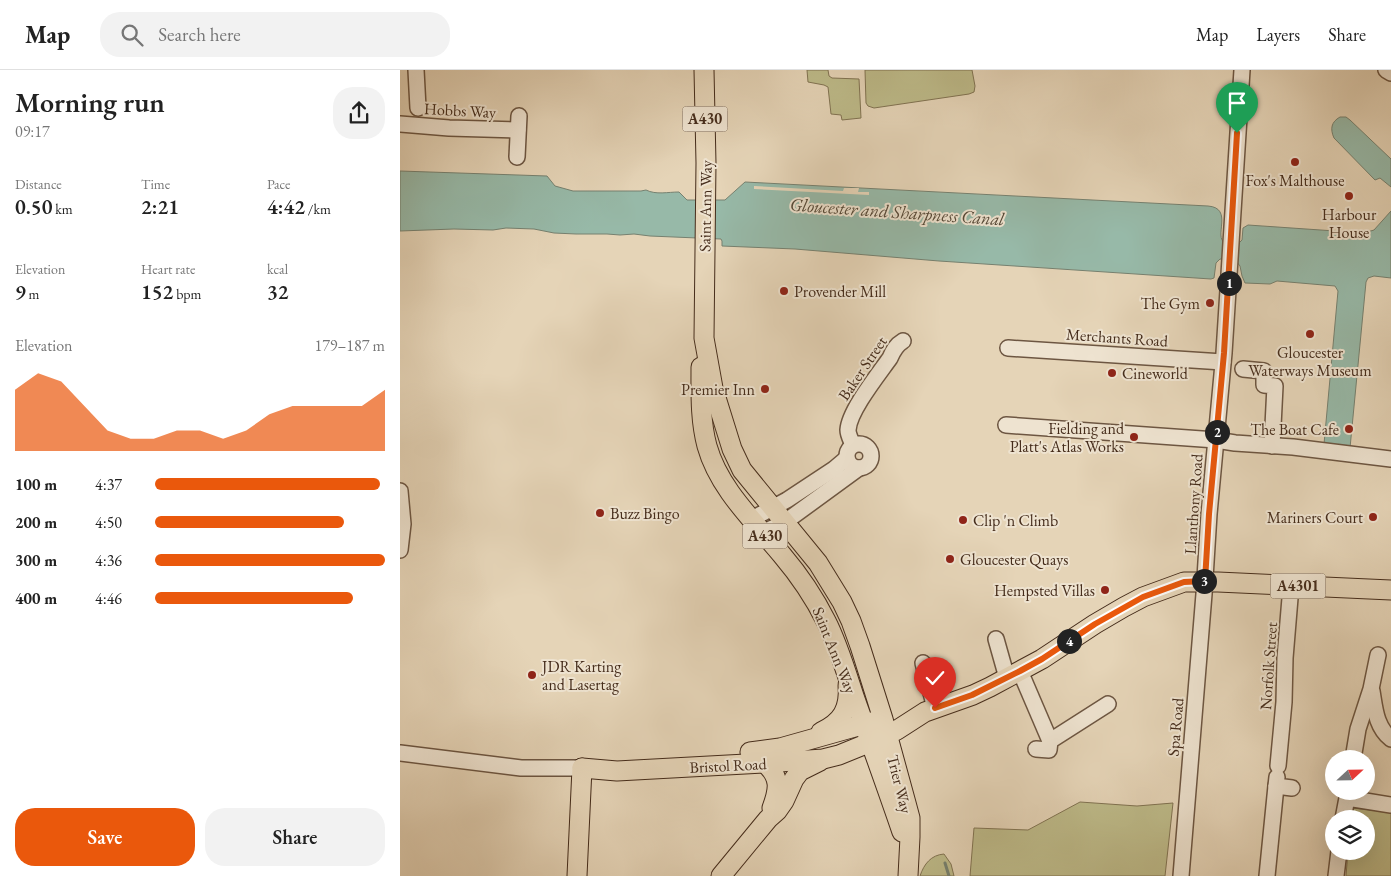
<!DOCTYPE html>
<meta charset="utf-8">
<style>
:root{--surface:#fff;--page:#f2f2f2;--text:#222;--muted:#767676;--line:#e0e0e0;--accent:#ea580c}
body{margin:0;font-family:"EB Garamond",serif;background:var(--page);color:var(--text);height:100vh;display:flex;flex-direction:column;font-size:19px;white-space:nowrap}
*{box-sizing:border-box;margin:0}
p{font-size:16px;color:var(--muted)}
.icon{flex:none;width:28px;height:28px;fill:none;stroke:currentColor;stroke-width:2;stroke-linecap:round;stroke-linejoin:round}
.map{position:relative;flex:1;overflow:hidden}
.drawer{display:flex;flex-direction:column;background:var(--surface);width:400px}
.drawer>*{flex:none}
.needle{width:32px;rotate:68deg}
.tools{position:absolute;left:925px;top:680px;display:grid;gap:10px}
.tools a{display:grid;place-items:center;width:50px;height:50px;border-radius:50%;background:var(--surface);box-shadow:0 5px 20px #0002;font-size:25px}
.pin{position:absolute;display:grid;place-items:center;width:42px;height:42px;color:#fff;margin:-51px -21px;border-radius:50% 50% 50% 0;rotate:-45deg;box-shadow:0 0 5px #0007}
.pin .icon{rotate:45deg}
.km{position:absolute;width:25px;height:25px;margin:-12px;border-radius:50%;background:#222;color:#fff;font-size:14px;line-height:25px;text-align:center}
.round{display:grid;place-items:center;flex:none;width:52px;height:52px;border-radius:20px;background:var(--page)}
.summary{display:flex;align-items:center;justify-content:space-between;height:85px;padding:0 15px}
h1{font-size:28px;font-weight:600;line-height:38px}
.figures{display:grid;grid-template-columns:repeat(3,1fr);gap:8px;height:85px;padding:5px 15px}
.figures div{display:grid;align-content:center}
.figures b{font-size:21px;font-weight:600}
.figures small{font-size:14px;font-weight:400}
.figures p{font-size:14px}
.chart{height:140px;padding:10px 15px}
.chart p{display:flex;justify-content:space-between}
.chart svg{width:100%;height:90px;margin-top:5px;fill:var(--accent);opacity:.7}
.cta{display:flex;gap:10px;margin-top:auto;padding:10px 15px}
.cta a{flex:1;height:58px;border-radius:20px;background:var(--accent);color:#fff;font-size:20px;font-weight:600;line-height:58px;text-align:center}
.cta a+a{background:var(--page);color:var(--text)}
ul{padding:0 15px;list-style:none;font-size:16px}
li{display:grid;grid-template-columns:80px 60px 1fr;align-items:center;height:38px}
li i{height:12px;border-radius:6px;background:var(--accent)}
header{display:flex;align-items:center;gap:30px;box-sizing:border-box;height:70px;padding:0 25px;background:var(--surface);border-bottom:1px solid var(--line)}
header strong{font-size:24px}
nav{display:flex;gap:28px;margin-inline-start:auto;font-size:18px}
.search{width:350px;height:45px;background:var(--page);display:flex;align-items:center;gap:12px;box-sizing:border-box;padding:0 18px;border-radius:20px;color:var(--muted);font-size:19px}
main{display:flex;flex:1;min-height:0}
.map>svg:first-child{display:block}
.green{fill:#bdba89;stroke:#817352}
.water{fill:#97b9a8;stroke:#768170}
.pier{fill:#e5d4b7}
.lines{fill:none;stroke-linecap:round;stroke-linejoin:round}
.stream{stroke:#768170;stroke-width:3}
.minor-casing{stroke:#6d5642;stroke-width:18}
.major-casing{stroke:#452c1b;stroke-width:21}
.minor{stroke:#eee3d0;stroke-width:15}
.major{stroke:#e5d4b7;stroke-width:19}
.route-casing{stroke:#fff;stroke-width:10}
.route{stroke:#ea580c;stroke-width:6}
.poi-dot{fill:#8f2418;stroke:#eee3d0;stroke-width:2}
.labels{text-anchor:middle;stroke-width:4;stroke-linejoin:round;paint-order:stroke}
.shield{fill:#eee3d0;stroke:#786351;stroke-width:1}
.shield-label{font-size:15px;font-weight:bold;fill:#452c1b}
.street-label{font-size:16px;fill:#452c1b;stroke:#eee3d0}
.poi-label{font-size:16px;fill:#452c1b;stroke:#eee3d0;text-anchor:start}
.water-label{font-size:18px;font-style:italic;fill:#554837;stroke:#eee3d0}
</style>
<header>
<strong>Map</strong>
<div class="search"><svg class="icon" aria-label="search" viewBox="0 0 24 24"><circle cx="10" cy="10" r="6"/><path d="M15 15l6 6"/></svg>Search here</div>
<nav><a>Map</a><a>Layers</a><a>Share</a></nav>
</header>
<main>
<section class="drawer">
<div class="summary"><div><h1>Morning run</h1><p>09:17</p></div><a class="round"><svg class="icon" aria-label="share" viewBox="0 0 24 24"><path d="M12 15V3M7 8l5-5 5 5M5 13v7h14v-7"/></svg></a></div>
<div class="figures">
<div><p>Distance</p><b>0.50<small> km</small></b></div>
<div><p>Time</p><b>2:21</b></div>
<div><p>Pace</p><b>4:42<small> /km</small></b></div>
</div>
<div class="figures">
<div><p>Elevation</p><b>9<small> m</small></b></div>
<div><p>Heart rate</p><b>152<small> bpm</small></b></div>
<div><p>kcal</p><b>32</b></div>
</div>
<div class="chart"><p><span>Elevation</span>179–187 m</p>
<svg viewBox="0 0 160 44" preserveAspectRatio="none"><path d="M0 44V14L10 6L20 10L30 22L40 34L50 38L60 38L70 34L80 34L90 38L100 34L110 26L120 22L130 22L140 22L150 22L160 14V44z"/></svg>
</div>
<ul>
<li><b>100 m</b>4:37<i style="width:98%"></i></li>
<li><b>200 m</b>4:50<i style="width:82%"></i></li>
<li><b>300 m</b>4:36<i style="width:100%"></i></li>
<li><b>400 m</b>4:46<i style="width:86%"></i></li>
</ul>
<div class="cta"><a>Save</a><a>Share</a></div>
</section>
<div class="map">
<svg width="991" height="806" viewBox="0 0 991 806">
<rect width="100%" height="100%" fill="#e5d4b7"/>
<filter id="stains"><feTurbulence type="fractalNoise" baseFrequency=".004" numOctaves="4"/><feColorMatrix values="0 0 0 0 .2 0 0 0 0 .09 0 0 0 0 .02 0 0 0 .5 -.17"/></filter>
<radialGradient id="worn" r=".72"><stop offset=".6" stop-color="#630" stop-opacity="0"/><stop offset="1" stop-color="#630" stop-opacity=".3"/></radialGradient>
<!-- green -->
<g class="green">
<polygon points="407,0 428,0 429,6 432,8 459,9 461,48 442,50 441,45 431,44 428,17 424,15 408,12"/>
<polygon points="465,0 572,0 575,16 574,22 569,24 474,38 468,36 466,33"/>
<polygon points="680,732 737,736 773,733 765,806 570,806 574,758 628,760"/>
<polygon points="952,738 991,742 991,806 946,806 948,781 966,781 966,749 951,749"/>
<path d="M544,784l7,10 3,12h-34c4,-12 11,-21 24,-22z"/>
</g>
<!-- water -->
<g class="water">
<path d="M940,47h6l4,3 41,39v28l-11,-9 -5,2 -41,-42c-4,-9 -3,-16 6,-21z"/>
<path d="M0,101l147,5 8,10 18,5h68l5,-1c10,5 22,2 33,2l8,8h38l20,-18 463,24c26,2 5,31 17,37 3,1 10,0 13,1l4,-4 1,-12 5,-3 116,8 10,-3 17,-19v67l-17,-2 -6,2 -2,4 -16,166 -26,-4 14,-153 -3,-5 -58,-5 -7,3 -25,-1 -3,-7 -2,-10 -4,-5 -16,-2 -4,4 -2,15 -3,1 -272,-18 -144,-12 -73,-3v-5l-1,-2 -71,-3 -16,-2 -14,1 -13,-1h-31l-22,-1 -20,-4 -28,-1 -13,2 -39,-1 -54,2z"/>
</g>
<!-- pier -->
<polygon class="pier" points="354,116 443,121 444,118 459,118 458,122 469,122 469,125 354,119"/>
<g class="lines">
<!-- stream -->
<polyline class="stream" points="545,793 549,806"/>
<!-- minor casing -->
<g class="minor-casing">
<g id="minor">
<polyline points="16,0 18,38"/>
<polyline points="986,0 991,3"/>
<polyline points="0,54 49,58 118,60"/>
<polyline points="117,87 119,46"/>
<polyline points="608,278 823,292"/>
<polyline points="843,299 864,301 864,315 875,316 872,376"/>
<polyline points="606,355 816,370 835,373 893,377 991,389"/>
<circle cx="459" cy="386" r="12"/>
<path d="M453,375c-2,-5 -5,-10 -5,-15 1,-19 30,-55 42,-72 3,-7 6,-13 13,-17"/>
<polyline points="0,421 3,454 0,480"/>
<polyline points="352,449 387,430 434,399 447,388"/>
<polyline points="362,463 385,452 459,398"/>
<polyline points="596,569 607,608"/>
<polyline points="523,593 535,638"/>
<polyline points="620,601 650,671"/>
<path d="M972,621c3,18 4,36 19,48"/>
<polyline points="636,679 649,680 650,671 708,634"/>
<polyline points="0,683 121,698 182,698"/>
<polyline points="953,689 958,659 971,619 978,585"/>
<polyline points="878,696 884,632 885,588 891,516"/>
<polyline points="877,707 876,716 892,718"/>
<polyline points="943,749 947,728 991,735"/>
<polyline points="781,806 804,524 809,444 824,283 842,0"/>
<polyline points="867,806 876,716"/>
<polyline points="936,806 939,781"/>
</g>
</g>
<!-- major casing -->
<g class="major-casing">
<g id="major">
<polyline points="304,0 306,93 304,268 313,318 332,379 342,400 418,493 442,532 451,551 460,576 483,649 506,733 510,748 510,767 508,806"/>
<path d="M301,297c0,26 -1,53 6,79 12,43 47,75 75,109 17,20 32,42 44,66 12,23 21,54 29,78 16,45 32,89 47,133"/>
<path d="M421,662c21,-10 29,-23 27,-47"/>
<polyline points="350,682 380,678 476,651"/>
<path d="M365,693c16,15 14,26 7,45"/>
<polyline points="182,698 217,701 365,693 423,689 439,685 471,672 497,660 525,642 573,625 590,617 642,589 695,554 724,537 743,527 784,512 818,512 991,520"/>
<polyline points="177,806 182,698"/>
<polyline points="321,806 368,749 377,741 384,731 394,709 400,701 420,691"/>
</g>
</g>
<!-- minor -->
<use href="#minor" class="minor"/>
<!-- major -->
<use href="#major" class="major"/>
</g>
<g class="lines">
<!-- route casing -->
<g class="route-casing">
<polyline id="route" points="535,638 572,625 620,601 642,589 695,554 743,527 784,512 805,511 809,444 824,283 837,63"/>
</g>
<!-- route -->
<use href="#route" class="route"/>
</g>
<!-- markers -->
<g class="poi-dot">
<circle cx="895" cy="92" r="5"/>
<circle cx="949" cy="126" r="5"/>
<circle cx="384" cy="221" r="5"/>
<circle cx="810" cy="233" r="5"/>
<circle cx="910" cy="264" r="5"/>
<circle cx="712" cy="303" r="5"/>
<circle cx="365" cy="319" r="5"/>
<circle cx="949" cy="359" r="5"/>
<circle cx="734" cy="367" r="5"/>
<circle cx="200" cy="443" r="5"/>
<circle cx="973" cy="447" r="5"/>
<circle cx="563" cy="450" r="5"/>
<circle cx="550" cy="489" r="5"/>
<circle cx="705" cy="520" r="5"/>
<circle cx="132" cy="605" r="5"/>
</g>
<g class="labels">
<!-- shield labels -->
<g class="shield">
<rect x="282.5" y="36.5" width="45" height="25" rx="4"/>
<rect x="342.5" y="453.5" width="45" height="25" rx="4"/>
<rect x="870.5" y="503.5" width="55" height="25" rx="4"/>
</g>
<g class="shield-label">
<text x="305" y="54">A430</text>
<text x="365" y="471">A430</text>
<text x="898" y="521">A4301</text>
</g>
<!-- street labels -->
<g class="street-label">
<text transform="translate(60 40) rotate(3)" y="6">Hobbs Way</text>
<text transform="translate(305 136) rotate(-89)" y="6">Saint Ann Way</text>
<text transform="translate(717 267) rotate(4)" y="6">Merchants Road</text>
<text transform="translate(462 298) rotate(-56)" y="6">Baker Street</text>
<text transform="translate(793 434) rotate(-86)" y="6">Llanthony Road</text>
<text transform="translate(435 580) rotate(68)" y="6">Saint Ann Way</text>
<text transform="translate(868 596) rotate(-86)" y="6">Norfolk Street</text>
<text transform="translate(775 657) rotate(-85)" y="6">Spa Road</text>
<text transform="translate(328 695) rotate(-3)" y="6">Bristol Road</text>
<text transform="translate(500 714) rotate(76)" y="6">Trier Way</text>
</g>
<!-- poi labels -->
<g class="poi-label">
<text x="895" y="116" text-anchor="middle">Fox's Malthouse</text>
<text x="949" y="150" text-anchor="middle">Harbour<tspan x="949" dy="18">House</tspan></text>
<text x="394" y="227">Provender Mill</text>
<text x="800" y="239" text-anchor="end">The Gym</text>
<text x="910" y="288" text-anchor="middle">Gloucester<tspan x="910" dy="18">Waterways Museum</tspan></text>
<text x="722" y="309">Cineworld</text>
<text x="355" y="325" text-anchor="end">Premier Inn</text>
<text x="724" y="364" text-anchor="end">Fielding and<tspan x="724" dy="18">Platt's Atlas Works</tspan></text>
<text x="939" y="365" text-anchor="end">The Boat Cafe</text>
<text x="210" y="449">Buzz Bingo</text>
<text x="963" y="453" text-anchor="end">Mariners Court</text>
<text x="573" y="456">Clip 'n Climb</text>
<text x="560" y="495">Gloucester Quays</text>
<text x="695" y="526" text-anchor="end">Hempsted Villas</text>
<text x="142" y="602">JDR Karting<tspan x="142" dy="18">and Lasertag</tspan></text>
</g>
<!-- water labels -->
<g class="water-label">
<text transform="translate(497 142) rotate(4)" y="6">Gloucester and Sharpness Canal</text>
</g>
</g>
<rect width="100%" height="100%" filter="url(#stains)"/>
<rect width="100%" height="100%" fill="url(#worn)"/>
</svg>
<div class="tools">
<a><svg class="needle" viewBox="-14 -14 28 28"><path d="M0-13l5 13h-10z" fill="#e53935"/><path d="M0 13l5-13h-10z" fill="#767676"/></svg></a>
<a><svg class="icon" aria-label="layers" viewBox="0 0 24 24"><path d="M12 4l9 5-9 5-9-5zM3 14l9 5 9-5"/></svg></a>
</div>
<div class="pin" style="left:837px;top:63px;background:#1e9e55"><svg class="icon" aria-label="arrive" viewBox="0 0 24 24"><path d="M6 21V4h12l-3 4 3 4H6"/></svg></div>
<div class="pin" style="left:535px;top:638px;background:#d93025"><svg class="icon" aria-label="check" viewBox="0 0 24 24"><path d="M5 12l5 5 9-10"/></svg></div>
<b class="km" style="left:829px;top:213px">1</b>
<b class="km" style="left:817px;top:362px">2</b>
<b class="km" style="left:804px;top:511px">3</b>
<b class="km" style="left:669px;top:571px">4</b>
</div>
</main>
